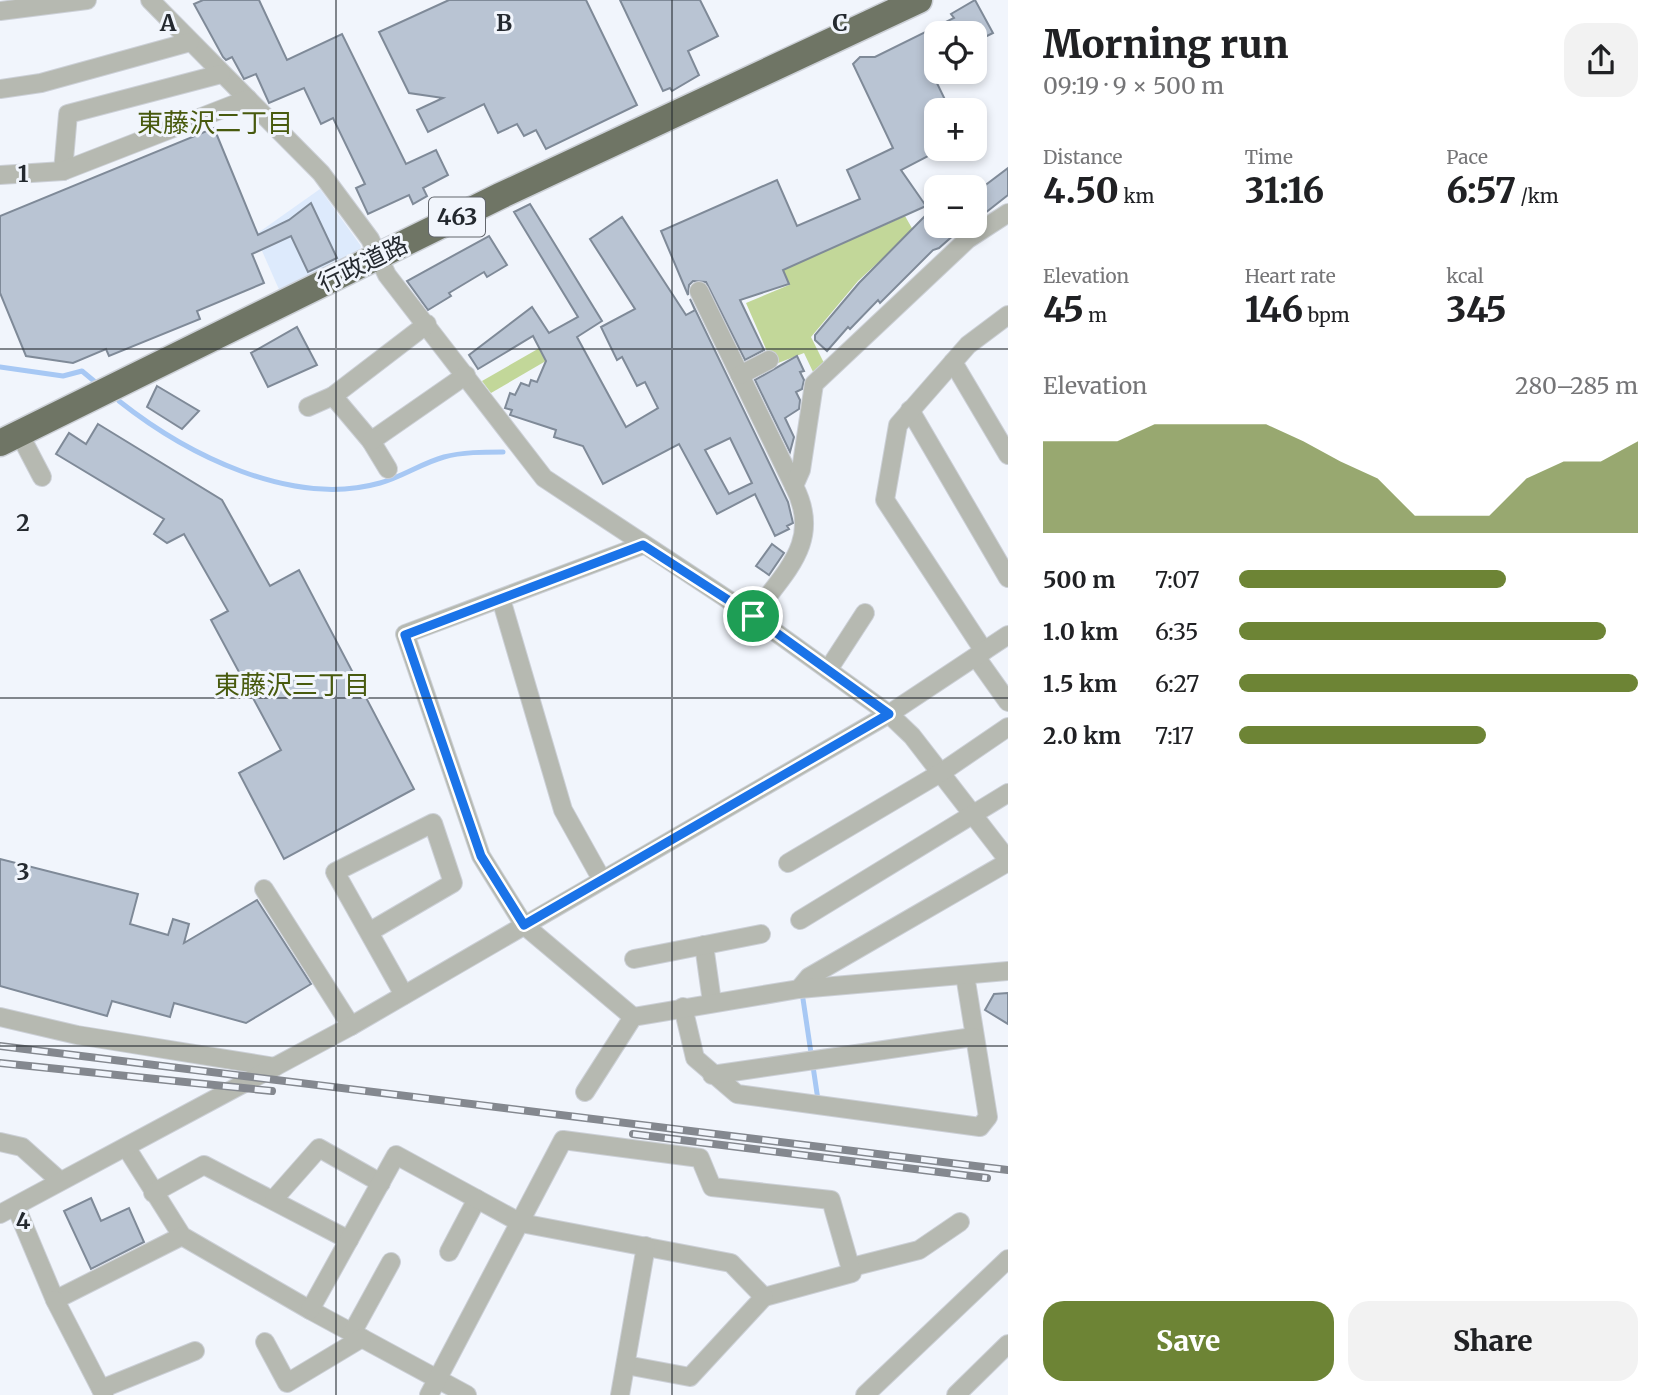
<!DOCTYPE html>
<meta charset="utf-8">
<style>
:root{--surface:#fff;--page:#f2f2f2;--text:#202124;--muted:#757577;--accent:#6d8435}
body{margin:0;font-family:Merriweather,"Noto Sans JP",serif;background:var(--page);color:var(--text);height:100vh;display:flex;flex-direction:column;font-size:26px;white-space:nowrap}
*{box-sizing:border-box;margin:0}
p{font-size:23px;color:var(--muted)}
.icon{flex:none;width:38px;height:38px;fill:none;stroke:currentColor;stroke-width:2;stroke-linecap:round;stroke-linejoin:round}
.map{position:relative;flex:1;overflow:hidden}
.details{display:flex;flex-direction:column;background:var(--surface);width:665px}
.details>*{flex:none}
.fabs{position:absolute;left:924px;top:21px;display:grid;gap:14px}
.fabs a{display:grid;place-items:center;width:63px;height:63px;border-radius:14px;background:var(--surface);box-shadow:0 4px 10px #0003;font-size:35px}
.pin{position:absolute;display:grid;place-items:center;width:60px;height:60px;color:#fff;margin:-30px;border:4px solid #fff;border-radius:50%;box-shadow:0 2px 7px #0007}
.round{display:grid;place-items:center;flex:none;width:74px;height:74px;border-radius:21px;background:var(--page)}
.head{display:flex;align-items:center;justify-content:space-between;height:119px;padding:0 35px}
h1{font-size:38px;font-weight:800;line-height:52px}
.metrics{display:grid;grid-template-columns:repeat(3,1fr);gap:10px;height:119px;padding:7px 35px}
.metrics div{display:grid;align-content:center}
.metrics b{font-size:35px;font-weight:800}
.metrics small{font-size:19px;font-weight:400}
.metrics p{font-size:19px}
.chart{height:196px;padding:14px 35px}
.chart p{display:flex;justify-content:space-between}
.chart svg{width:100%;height:126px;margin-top:7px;fill:var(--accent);opacity:.7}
.cta{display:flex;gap:14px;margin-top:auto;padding:14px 35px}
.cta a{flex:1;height:80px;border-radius:21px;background:var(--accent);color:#fff;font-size:28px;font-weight:800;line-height:80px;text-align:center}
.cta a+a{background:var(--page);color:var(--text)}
ul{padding:0 35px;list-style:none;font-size:23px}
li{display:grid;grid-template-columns:112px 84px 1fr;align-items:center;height:52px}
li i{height:18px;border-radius:9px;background:var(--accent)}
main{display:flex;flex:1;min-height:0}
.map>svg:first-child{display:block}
.built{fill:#ddeafc}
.green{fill:#c2d799}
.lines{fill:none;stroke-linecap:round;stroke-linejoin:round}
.stream{stroke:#a7c8f4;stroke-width:5}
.building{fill:#b9c4d3;stroke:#7f8a98;stroke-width:2;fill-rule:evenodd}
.minor-casing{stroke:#ccd0d7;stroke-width:20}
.highway-casing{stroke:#ccd0d7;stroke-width:29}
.minor{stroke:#b6b9b1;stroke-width:18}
.highway{stroke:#6f7565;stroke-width:26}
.rail-casing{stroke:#84888f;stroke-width:8}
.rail{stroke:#f1f5fc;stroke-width:5;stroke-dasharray:16;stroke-linecap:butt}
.route-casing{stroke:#fff;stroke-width:14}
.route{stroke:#1a73e8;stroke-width:9}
.grid{fill:none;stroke:#24292f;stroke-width:2;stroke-opacity:0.55}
.labels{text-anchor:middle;stroke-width:6;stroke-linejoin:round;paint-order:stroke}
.shield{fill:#f1f5fc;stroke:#62666c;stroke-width:2}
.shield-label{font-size:23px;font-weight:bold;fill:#24292f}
.street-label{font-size:24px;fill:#24292f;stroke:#f1f5fc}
.neighbourhood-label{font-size:26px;fill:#485a0e;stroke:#f1f5fc}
.grid-label{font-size:23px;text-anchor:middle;font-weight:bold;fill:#24292f;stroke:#f1f5fc;stroke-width:6;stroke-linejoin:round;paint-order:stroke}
</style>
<main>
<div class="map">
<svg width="1008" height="1395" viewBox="0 0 1008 1395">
<rect width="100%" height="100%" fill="#f1f5fc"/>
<!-- built -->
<polygon class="built" points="320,189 361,246 357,256 281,294 255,235"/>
<!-- green -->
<g class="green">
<polygon points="905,216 913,230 858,281 811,337 824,363 814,374 804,353 773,365 746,303 789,285 783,270"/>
<polygon points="557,338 563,351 491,393 482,381"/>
</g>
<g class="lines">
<!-- stream -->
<g class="stream">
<polyline points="0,367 63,376 82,371 94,381"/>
<path d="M119,401c67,53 172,107 261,82 22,-6 42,-20 64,-26 18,-5 40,-5 59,-5"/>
<polyline points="803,999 818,1100"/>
</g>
</g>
<!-- building -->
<g class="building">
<polygon points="203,0 259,0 287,60 342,34 406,164 436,150 448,175 423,188 427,196 413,204 409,195 368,214 356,188 365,184 333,118 321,124 304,88 269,103 256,74 244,79 232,57 226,60 223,57 194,4"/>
<polygon points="449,0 586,0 637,105 546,149 536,130 524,136 517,124 498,133 484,104 428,132 417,110 443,98 409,93 379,32"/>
<polygon points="620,0 700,0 718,36 688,51 699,75 672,91 670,88 663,91"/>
<polygon points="975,0 993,33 975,42 975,33 936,33 936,72 933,75 950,110 936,110 936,152 901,170 926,206 783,270 789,284 740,300 764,350 745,360 706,282 693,281 689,285 688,295 661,231 777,180 797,226 860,199 847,170 893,148 853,64 860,57 875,57 954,18 951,14"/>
<polygon points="214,128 258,235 289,220 311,203 337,258 308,272 291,236 252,254 264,283 197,311 200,319 109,356 106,349 73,363 26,356 0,293 0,216"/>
<polygon points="1008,168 1008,195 975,221 975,193"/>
<path d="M530,204l72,117 -25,16 49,90 32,-19 -13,-26 -8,4 -15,-29 -5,3 -16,-33 34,-18 -45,-70 32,-22 64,98 9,-5 -5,-11 98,203 5,21 -6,3 2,3 -14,7 -20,-42 -38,20 -38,-70 -76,40 -20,-38 -29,-9 2,-7 -46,-15 2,-5 -7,-2 5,-15 5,2 6,-12 8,3 2,-6 6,2 9,-21 -13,-25 -55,33 -9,-14 63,-48 17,26 29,-16 -64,-105zM730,438l22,45 -23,11 -24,-44z"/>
<polygon points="925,216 934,226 964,226 939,248 933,250 880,303 878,300 850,329 848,327 827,351 815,340 815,335 859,283"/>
<polygon points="489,236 507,265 487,277 484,272 449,293 451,296 428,310 407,281"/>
<polygon points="297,327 317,365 268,387 251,353"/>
<polygon points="797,356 804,371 800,372 804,380 802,389 796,392 800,400 799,409 785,418 794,437 790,452 755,380"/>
<polygon points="157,386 199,411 182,429 147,407"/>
<polygon points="98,424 222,500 270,586 299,570 414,789 284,859 239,773 281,750 211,620 228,611 184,534 167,543 154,534 164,519 56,454 69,433 86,444"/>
<polygon points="772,544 784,553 769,575 756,566"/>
<polygon points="0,859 138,894 130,924 168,935 173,919 189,924 184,943 257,900 311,984 246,1023 174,1003 170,1017 112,1001 107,1016 0,986"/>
<polygon points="1008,993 1008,1024 985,1010 994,994"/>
<polygon points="91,1198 101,1221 129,1208 144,1242 91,1269 64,1211"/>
</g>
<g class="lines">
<!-- minor casing -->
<g class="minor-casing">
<g id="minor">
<polyline points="150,0 321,173 370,239 387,275 544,478 753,616 889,714 912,736 1008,860"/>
<polyline points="0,11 87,0"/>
<polyline points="0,89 41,83 190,42"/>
<polyline points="63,171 68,114 221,74"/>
<polyline points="0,175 63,171 248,99"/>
<polyline points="699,291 794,486"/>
<polyline points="953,362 1008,455"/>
<polyline points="740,375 769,360"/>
<polyline points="333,396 371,441 388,469"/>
<polyline points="308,407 333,396 427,324"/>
<polyline points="910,410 1008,578"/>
<polyline points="19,433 42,477"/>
<polyline points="371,441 466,375"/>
<polyline points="501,599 563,810 602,880"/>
<path d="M753,616c31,-44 70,-74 41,-130l7,-16 13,-86 154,-145 40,-26"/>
<polyline points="984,651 885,500 898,425 968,345 1008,315"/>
<polyline points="976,657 1008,702"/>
<polyline points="828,670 865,613"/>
<polyline points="788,863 942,772 1008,727"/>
<polyline points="264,889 351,1026"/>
<polyline points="800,920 1008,793"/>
<polyline points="369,932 453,883 433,823 335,872 404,995"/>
<polyline points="704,945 712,1002"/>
<polyline points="634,959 761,934"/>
<polyline points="799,989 809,977 1008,862"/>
<polyline points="683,1007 695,1058 737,1094 980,1127 988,1117 965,975"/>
<polyline points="0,1017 77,1035 275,1067"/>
<polyline points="633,1017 524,925 481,856 405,634 643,545"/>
<polyline points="712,1075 973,1037"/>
<polyline points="585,1092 633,1017 799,989 1008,971"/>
<polyline points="0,1142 22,1147 60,1181"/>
<polyline points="126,1147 182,1236 310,1310 467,1395"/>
<polyline points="153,1193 204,1165 349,1240"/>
<polyline points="274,1199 319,1148 381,1183"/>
<polyline points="16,1207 55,1300 182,1236"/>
<polyline points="0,1214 351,1026 889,714 1008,635"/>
<polyline points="449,1252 477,1199"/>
<polyline points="852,1267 919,1250 960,1222"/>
<polyline points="55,1300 104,1395"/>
<polyline points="310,1310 396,1155 521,1223 731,1263 764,1297 852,1273 831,1200 712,1187 700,1158 563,1140 429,1395"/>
<polyline points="352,1333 391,1262"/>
<polyline points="265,1342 287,1383 362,1338"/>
<polyline points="626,1365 690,1377 764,1297"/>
<polyline points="101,1389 195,1351"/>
<polyline points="620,1395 646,1246"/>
<polyline points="865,1395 1008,1259"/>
<polyline points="956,1395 1008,1344"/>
</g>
</g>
<!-- highway casing -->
<g class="highway-casing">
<polyline id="highway" points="0,443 500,196 919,0"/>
</g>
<!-- minor -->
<use href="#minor" class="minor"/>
<!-- highway -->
<use href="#highway" class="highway"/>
<!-- rail casing -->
<g class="rail-casing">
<g id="rail">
<polyline points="0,1046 1008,1170"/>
<polyline points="0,1063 272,1091"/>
<polyline points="633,1134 987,1178"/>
</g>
</g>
<!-- rail -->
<use href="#rail" class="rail"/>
</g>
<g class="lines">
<!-- route casing -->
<g class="route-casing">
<polygon id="route" points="643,545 753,616 889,714 524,925 481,856 405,635"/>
</g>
<!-- route -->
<use href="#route" class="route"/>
</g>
<!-- grid -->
<path class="grid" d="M336,0v1395M672,0v1395M0,349h1008M0,698h1008M0,1046h1008"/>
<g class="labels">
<!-- shield labels -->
<rect class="shield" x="429" y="197.5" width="56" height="39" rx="5"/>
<g class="shield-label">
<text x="457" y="225">463</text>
</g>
<!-- street labels -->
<g class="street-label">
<text transform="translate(363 264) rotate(-26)" y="8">行政道路</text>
</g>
<!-- neighbourhood labels -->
<g class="neighbourhood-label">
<text x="215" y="132">東藤沢二丁目</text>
<text x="292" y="694">東藤沢三丁目</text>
</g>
</g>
<g class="grid-label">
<text x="168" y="31">A</text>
<text x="504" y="31">B</text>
<text x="840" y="31">C</text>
<text x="23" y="182">1</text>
<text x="23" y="531">2</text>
<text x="23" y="880">3</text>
<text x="23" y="1229">4</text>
</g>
</svg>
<div class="fabs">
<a><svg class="icon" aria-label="locate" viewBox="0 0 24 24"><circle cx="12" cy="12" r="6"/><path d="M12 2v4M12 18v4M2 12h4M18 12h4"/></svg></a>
<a>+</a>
<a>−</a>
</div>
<div class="pin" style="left:753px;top:616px;background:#1e9e55"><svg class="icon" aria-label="arrive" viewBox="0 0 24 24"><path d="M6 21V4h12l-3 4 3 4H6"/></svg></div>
</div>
<section class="details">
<div class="head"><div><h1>Morning run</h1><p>09:19 · 9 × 500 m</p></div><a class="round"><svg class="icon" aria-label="share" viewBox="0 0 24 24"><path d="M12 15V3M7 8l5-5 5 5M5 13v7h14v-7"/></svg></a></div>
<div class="metrics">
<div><p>Distance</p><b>4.50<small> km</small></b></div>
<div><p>Time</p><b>31:16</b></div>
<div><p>Pace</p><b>6:57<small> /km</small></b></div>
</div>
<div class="metrics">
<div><p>Elevation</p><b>45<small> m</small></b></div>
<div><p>Heart rate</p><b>146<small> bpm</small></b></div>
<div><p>kcal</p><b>345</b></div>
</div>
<div class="chart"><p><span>Elevation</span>280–285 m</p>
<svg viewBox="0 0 160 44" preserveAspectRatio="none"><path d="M0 44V12L10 12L20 12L30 6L40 6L50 6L60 6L70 12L80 19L90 25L100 38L110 38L120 38L130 25L140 19L150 19L160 12V44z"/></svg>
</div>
<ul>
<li><b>500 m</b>7:07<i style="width:67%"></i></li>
<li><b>1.0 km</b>6:35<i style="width:92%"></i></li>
<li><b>1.5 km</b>6:27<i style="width:100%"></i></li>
<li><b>2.0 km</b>7:17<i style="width:62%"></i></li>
</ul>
<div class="cta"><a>Save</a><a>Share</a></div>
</section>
</main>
